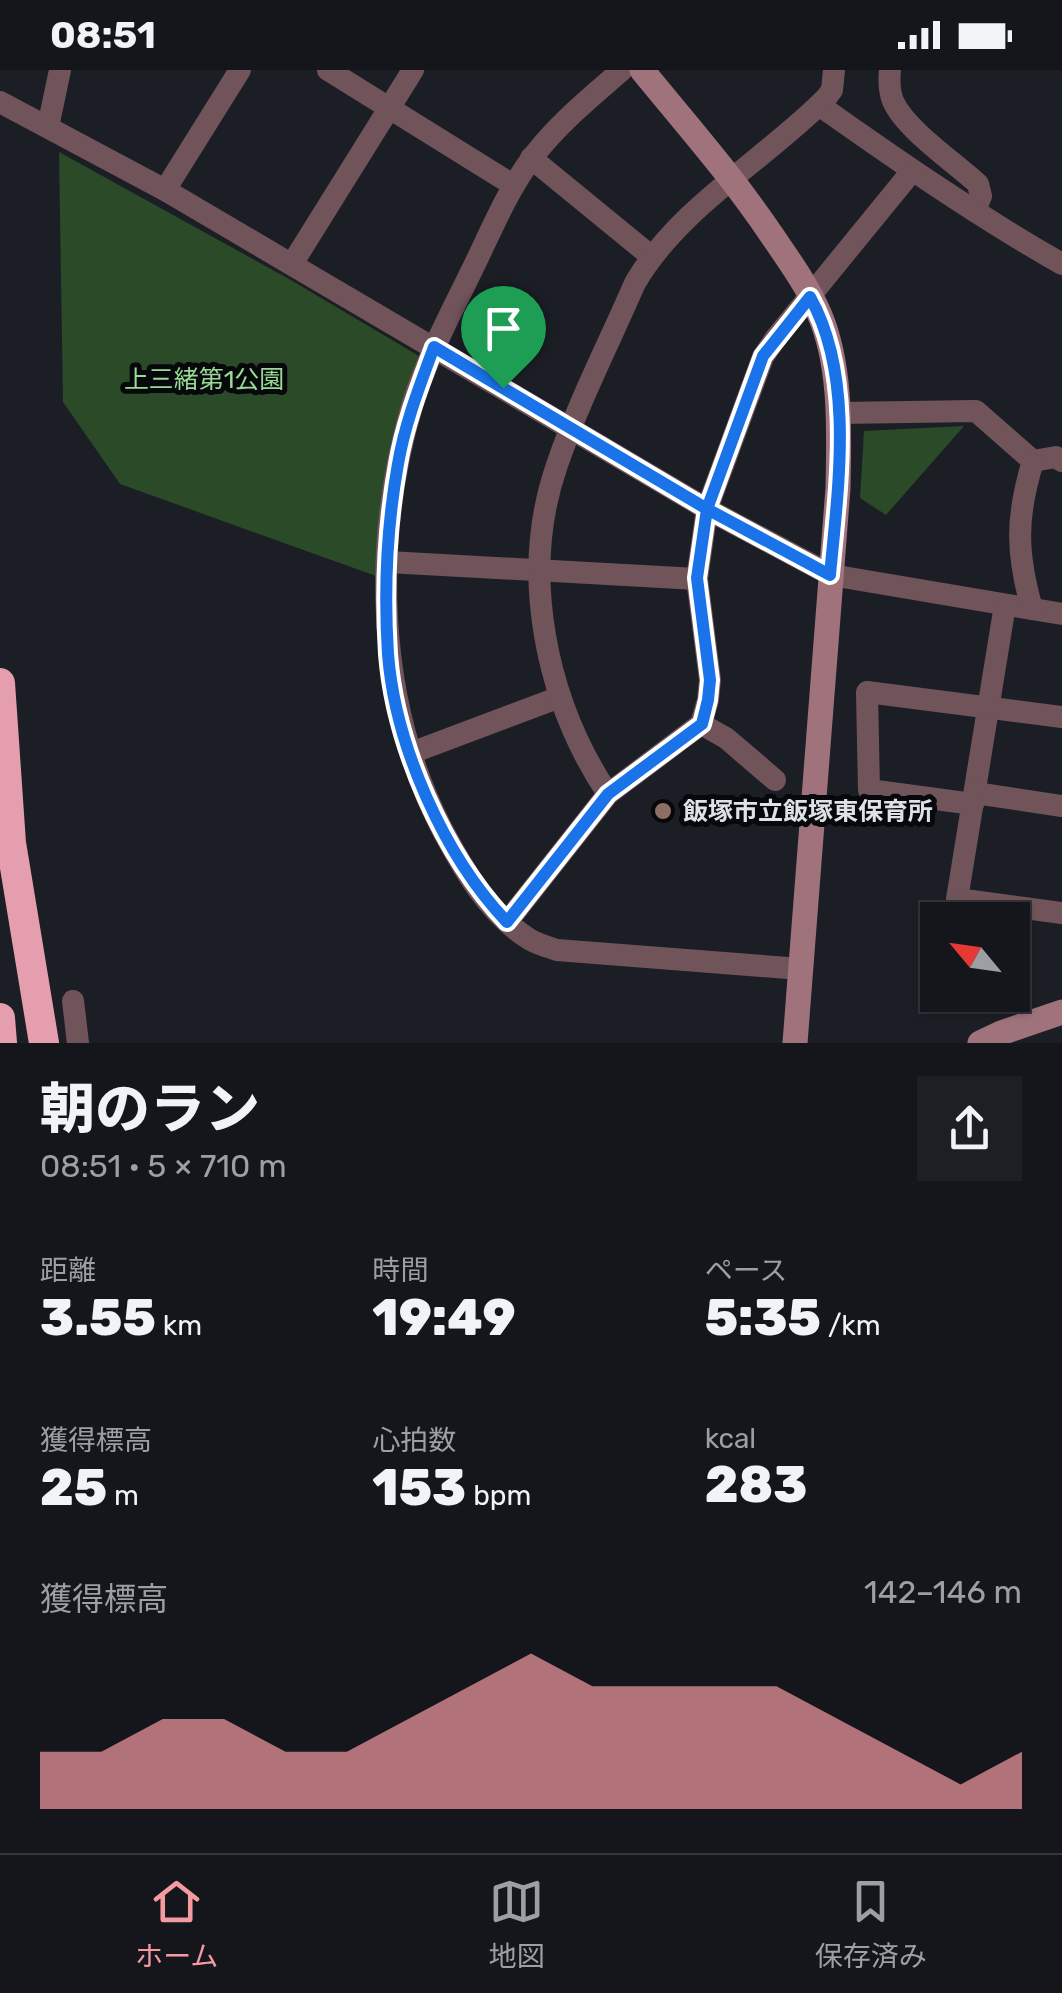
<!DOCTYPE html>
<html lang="ja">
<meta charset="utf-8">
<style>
:root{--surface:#15161c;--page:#1e1f25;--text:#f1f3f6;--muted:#9d9fa3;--line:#34353b;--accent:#f49aa1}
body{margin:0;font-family:Rubik,"Noto Sans JP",sans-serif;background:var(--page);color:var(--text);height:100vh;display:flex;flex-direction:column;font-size:38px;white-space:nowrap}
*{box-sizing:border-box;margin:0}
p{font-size:32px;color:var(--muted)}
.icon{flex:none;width:55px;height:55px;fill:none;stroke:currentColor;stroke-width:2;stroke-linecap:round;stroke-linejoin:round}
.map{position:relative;height:973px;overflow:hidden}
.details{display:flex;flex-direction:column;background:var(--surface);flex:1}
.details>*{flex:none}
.needle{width:65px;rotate:299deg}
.fabs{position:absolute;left:920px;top:832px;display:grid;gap:20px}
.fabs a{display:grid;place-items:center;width:110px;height:110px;border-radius:0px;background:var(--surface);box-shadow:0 2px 8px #0004,0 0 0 2px var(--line);font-size:50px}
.pin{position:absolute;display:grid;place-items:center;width:85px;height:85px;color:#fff;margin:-102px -42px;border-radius:50% 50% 50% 0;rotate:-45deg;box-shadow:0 0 10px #0007}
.pin .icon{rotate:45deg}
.round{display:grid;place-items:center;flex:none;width:105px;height:105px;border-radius:0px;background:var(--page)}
.summary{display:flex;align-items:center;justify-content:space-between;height:170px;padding:0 40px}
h1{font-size:55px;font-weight:800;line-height:75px}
.stats{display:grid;grid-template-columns:repeat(3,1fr);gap:15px;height:170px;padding:10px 40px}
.stats div{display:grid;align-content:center}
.stats b{font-size:50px;font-weight:800}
.stats small{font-size:28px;font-weight:400}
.stats p{font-size:28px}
.chart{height:280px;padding:20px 40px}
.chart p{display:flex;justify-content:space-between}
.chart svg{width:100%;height:180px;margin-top:10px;fill:var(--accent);opacity:.7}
.status{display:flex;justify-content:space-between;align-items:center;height:70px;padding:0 50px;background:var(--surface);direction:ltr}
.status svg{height:28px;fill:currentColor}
.tabs{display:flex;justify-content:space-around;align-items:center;height:140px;border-top:2px solid var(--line);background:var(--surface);font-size:28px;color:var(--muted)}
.tabs a{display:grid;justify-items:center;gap:5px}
.tabs .selected{color:var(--accent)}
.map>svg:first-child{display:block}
.green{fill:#2a4a28}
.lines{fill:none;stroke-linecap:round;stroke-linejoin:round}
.street{stroke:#70545a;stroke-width:22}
.secondary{stroke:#9f727c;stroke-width:25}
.highway{stroke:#e49eae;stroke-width:30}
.route-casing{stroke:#fff;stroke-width:20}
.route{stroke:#1a73e8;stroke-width:12}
.education-dot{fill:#8d6e63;stroke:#07080b;stroke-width:4}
.labels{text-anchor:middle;stroke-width:10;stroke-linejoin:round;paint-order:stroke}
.park-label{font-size:25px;fill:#98da94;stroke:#07080b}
.poi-label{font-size:25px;font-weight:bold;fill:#e0e1e7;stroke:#07080b;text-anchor:start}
</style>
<div class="status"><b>08:51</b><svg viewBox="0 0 49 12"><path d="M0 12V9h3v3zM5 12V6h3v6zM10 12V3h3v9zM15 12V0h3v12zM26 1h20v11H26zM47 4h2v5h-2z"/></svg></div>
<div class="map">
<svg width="1062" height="973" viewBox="0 0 1062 973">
<rect width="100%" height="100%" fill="#1c1e26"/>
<!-- green -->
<g class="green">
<polygon points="59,82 289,209 419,286 376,506 120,414 63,332"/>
<polygon points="964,356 886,445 860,428 864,361"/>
</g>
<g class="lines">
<!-- street -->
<g class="street">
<polyline points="328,0 513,115"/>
<path d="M622,0c-31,27 -62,52 -87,84 -28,36 -45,80 -65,120 -21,43 -44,86 -58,132 -40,135 -36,294 29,421 22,42 47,86 88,112 8,5 19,8 28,11l244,19"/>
<path d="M890,0c-1,10 -1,21 3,31 12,28 61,61 85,83l3,12 -6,15"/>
<polyline points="0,32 165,120 707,439 831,505 1062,544"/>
<path d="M819,35c79,56 159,111 243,159"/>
<polyline points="48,57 60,0"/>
<polyline points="531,88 652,187"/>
<polyline points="165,120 240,0"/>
<polyline points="292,194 413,0"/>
<polyline points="839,343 976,341 1033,391 1056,387 1062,391"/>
<polyline points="388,492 697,509"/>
<polyline points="1005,535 957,829 1062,843"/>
<path d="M1032,539c-16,-57 -16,-92 1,-148"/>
<polyline points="701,654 726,668 775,710"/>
<polyline points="411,683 560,627"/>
<polyline points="975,723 1062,736"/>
<path d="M608,724c-62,-93 -89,-220 -51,-329 21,-62 52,-122 78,-182 44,-76 131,-124 191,-185l6,-8 2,-20"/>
<polyline points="973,734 869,720 867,622 1062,647"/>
<polyline points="507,852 608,724 701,654 708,630 710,610 697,509 707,439 763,287 775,269 912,101"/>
<polyline points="73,931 78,973"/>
</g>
<!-- secondary -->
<g class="secondary">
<path d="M642,0c44,54 90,106 129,164 17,25 36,51 48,79 23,53 20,119 19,175l-43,555"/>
<polyline points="980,973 1001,963 1062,942"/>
</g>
<!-- highway -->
<g class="highway">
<polyline points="0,613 11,773 44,973"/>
<polyline points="0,948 2,973"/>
</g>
</g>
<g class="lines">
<!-- route casing -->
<g class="route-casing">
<path id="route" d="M503,318l-69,-41c-14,38 -29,76 -36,117 -11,61 -14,127 -10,190 7,91 56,202 119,268l101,-128 94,-70 6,-24 2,-20 -13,-102 10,-69 123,66c8,-87 25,-198 -20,-278l-47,59 -56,153 -204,-121"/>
</g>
<!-- route -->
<use href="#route" class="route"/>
</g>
<!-- markers -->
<circle class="education-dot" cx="663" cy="741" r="10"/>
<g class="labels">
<!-- park labels -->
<g class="park-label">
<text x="204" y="318">上三緒第1公園</text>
</g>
<!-- poi labels -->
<g class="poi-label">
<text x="683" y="750">飯塚市立飯塚東保育所</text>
</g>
</g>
</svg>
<div class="fabs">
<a><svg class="needle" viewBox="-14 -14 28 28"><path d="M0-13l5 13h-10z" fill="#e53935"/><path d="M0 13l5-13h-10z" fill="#9d9fa3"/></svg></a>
</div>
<div class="pin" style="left:503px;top:318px;background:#1e9e55"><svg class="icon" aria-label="arrive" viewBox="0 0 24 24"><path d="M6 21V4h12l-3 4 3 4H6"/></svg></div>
</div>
<section class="details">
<div class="summary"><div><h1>朝のラン</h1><p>08:51 · 5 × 710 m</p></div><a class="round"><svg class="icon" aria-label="share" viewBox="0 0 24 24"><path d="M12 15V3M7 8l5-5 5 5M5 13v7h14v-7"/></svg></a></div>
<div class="stats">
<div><p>距離</p><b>3.55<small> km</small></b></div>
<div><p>時間</p><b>19:49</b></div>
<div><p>ペース</p><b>5:35<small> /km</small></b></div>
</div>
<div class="stats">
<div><p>獲得標高</p><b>25<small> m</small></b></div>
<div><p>心拍数</p><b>153<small> bpm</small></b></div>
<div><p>kcal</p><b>283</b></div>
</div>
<div class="chart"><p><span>獲得標高</span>142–146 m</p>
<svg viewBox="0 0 160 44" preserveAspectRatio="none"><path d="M0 44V30L10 30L20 22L30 22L40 30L50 30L60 22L70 14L80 6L90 14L100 14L110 14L120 14L130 22L140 30L150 38L160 30V44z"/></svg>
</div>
</section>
<nav class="tabs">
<a class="selected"><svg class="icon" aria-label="home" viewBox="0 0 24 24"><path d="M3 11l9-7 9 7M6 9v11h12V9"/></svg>ホーム</a>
<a><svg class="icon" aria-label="map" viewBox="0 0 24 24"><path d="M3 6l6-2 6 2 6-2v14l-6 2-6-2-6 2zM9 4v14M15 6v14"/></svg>地図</a>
<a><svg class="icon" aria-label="saved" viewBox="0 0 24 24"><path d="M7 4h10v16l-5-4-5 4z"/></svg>保存済み</a>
</nav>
